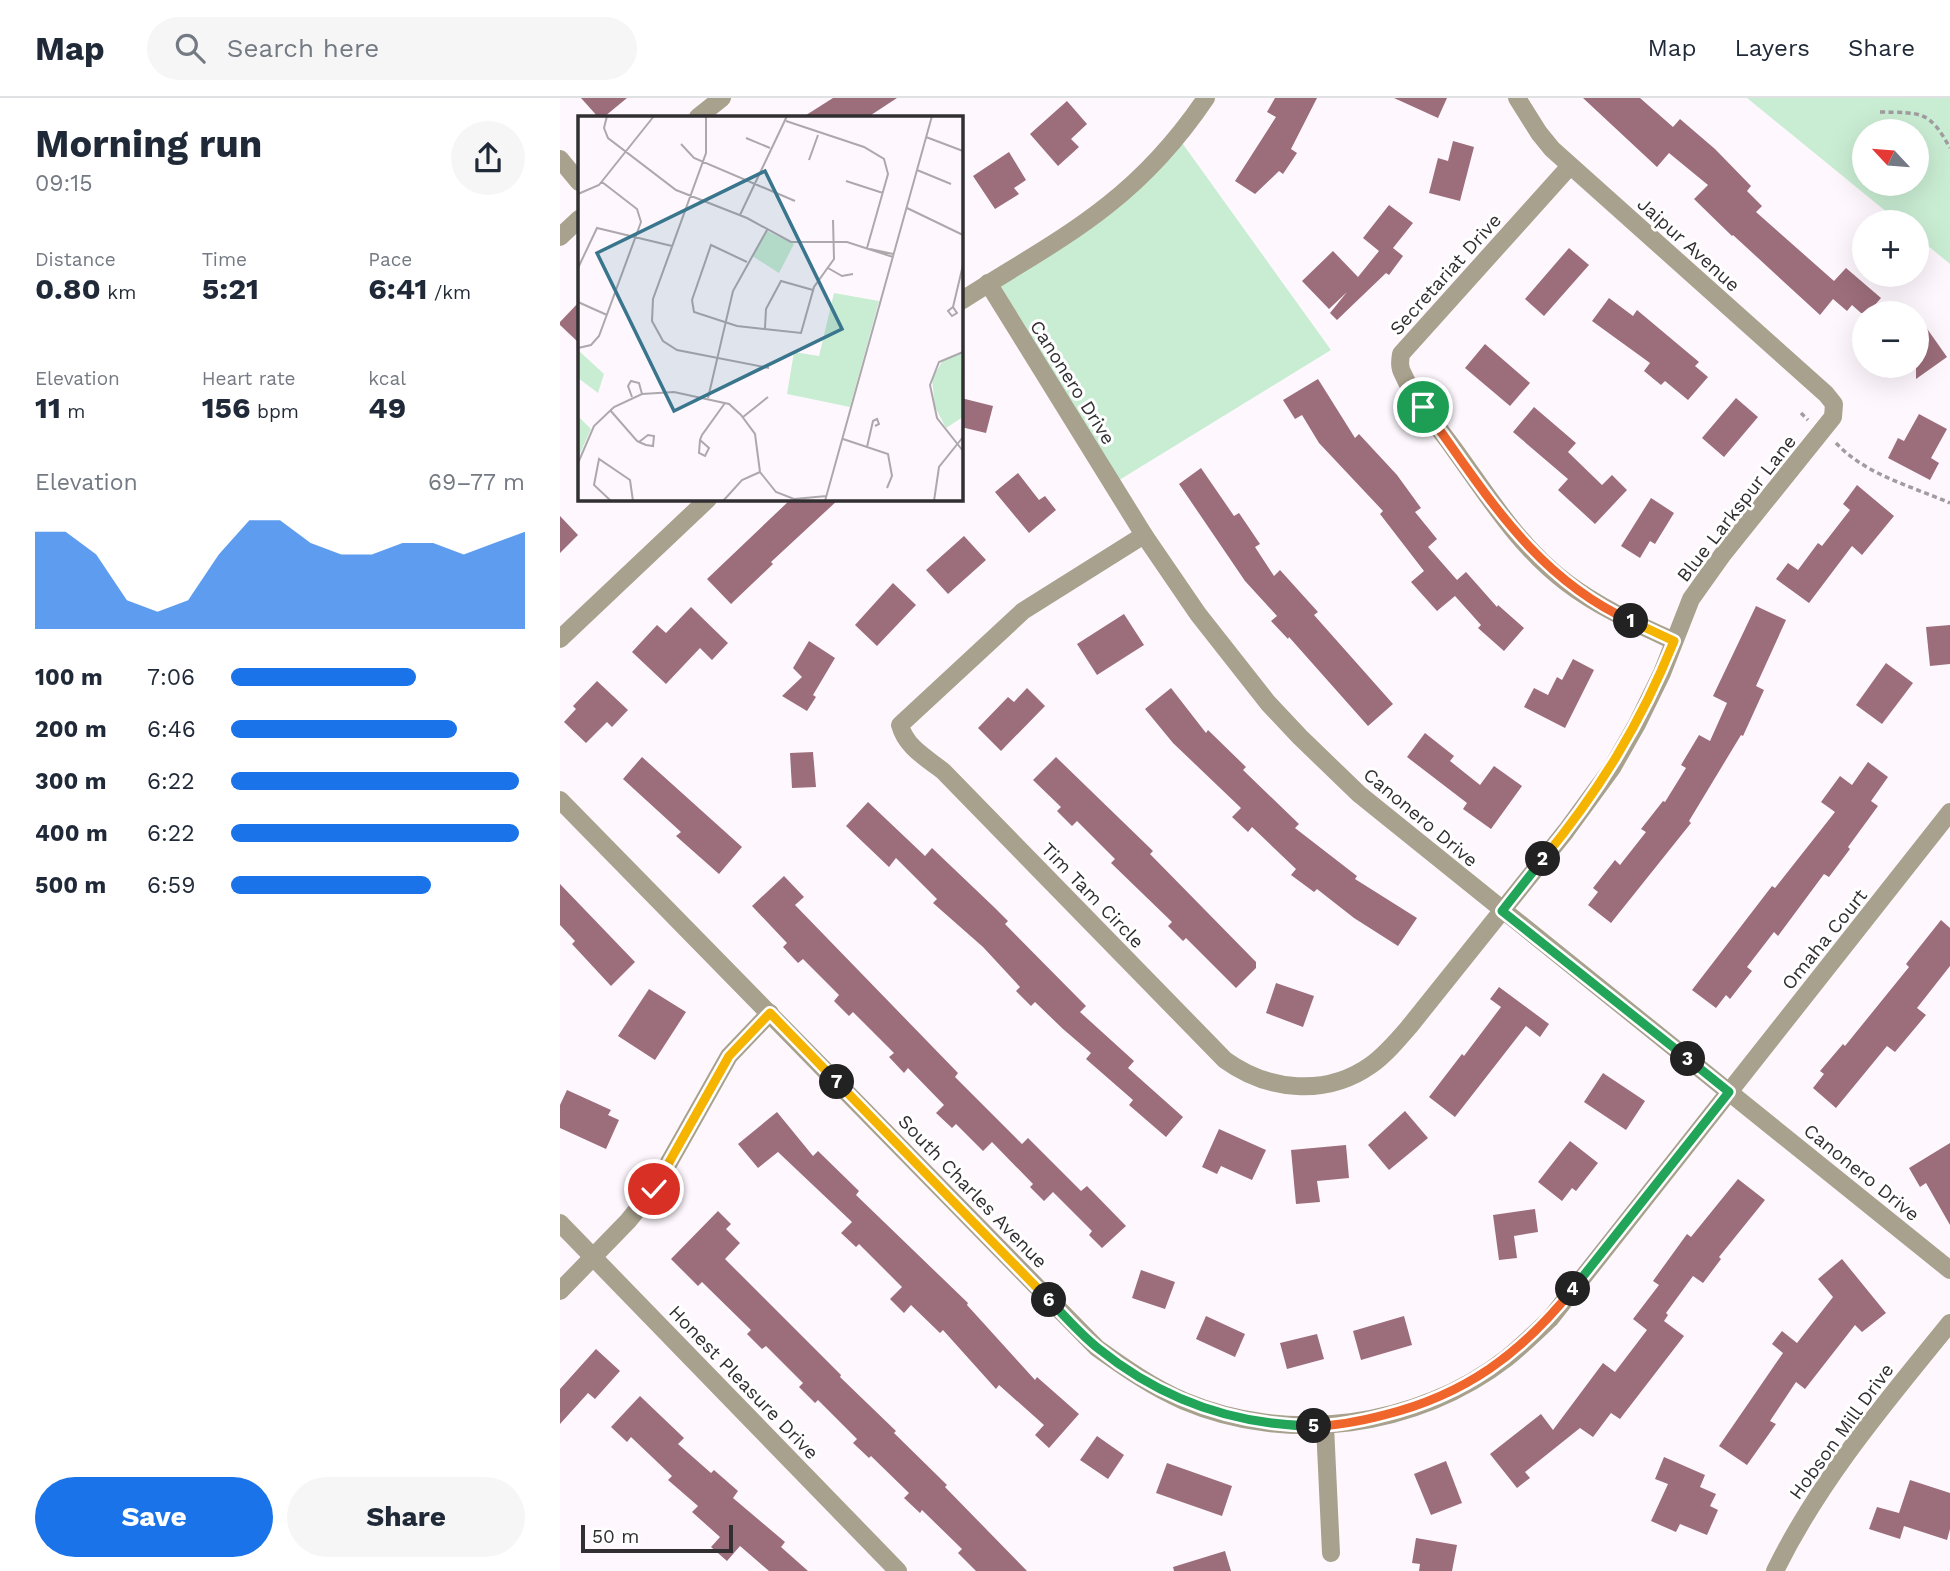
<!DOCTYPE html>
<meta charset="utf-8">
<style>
:root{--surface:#fff;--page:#f6f6f7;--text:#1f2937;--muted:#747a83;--line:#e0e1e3;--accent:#1a73e8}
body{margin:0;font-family:"Work Sans",sans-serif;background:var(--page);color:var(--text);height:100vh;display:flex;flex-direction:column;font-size:26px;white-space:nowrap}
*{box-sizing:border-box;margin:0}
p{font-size:23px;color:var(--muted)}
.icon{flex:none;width:38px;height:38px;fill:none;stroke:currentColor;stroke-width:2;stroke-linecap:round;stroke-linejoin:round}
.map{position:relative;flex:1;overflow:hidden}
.sheet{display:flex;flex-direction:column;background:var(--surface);width:560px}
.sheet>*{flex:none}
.needle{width:46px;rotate:296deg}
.tools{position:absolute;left:1292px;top:21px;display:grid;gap:14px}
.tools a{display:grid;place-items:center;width:77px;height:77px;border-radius:50%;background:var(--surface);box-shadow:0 7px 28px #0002;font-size:35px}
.scale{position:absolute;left:21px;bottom:18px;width:152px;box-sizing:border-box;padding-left:7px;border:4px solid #312f31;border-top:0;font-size:19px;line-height:24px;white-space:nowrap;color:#312f31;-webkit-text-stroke:5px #fff;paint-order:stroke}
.pin{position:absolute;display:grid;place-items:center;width:60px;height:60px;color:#fff;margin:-30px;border:4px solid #fff;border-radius:50%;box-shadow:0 2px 7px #0007}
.km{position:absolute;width:35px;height:35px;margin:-18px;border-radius:50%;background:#222;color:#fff;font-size:19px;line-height:35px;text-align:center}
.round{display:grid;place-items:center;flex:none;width:74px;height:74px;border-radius:37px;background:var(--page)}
.overview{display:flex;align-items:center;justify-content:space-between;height:119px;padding:0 35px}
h1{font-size:38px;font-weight:700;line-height:52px}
.figures{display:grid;grid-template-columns:repeat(3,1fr);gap:10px;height:119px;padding:7px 35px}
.figures div{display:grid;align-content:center}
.figures b{font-size:30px;font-weight:700}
.figures small{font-size:19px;font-weight:400}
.figures p{font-size:19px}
.chart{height:196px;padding:14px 35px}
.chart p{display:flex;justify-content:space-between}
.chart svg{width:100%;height:126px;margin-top:7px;fill:var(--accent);opacity:.7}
.button{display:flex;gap:14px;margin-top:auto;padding:14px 35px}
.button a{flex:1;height:80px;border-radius:42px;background:var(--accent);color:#fff;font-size:28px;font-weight:700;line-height:80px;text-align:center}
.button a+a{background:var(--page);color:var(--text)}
ul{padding:0 35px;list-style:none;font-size:23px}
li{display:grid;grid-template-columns:112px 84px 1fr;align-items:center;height:52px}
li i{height:18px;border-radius:9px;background:var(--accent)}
header{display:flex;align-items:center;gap:42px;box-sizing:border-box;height:98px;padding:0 35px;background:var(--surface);border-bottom:2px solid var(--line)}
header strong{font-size:33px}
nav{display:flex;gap:38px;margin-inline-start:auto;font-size:24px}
.search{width:490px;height:63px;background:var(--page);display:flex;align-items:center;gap:18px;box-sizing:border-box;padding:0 24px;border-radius:38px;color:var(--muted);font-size:26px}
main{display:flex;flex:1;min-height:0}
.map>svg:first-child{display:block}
.green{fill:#c9edd3;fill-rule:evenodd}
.building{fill:#9c6d7b}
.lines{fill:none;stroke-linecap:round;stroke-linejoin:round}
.path{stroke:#a09ca0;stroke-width:3.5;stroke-dasharray:5 3.5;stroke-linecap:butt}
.street{stroke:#a7a18d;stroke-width:18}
.split-1-casing{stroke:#fff;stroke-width:14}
.split-2-casing{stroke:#fff;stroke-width:14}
.split-3-casing{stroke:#fff;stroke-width:14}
.split-4-casing{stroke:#fff;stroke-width:14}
.split-5-casing{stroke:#fff;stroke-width:14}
.split-6-casing{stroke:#fff;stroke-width:14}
.split-7-casing{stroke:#fff;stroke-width:14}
.split-8-casing{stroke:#fff;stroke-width:14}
.split-1{stroke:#f0652b;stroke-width:9}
.split-2{stroke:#f5b400;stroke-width:9}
.split-3{stroke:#22a559;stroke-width:9}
.split-4{stroke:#22a559;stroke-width:9}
.split-5{stroke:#f0652b;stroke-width:9}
.split-6{stroke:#22a559;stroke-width:9}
.split-7{stroke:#f5b400;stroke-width:9}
.split-8{stroke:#f5b400;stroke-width:9}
.labels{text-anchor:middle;stroke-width:6;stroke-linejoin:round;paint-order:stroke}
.street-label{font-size:19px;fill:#312f31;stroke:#fff}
.inset-road{fill:none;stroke:#aca8ac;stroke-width:2}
.view{fill:#39758c;fill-opacity:0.15;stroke:#39758c;stroke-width:3.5}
.inset-edge{fill:none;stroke:#312f31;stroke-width:3.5}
</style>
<header>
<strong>Map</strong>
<div class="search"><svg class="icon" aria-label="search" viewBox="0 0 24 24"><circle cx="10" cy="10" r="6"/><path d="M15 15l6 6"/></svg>Search here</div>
<nav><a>Map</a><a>Layers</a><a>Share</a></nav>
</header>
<main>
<section class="sheet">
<div class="overview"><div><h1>Morning run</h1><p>09:15</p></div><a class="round"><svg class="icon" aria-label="share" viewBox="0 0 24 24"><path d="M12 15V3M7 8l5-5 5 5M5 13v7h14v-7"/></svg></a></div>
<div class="figures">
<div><p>Distance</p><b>0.80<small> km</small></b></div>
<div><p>Time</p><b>5:21</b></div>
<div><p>Pace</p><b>6:41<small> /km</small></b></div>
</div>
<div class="figures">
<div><p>Elevation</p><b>11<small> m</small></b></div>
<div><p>Heart rate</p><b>156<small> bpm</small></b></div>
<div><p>kcal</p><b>49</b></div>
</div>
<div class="chart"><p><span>Elevation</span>69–77 m</p>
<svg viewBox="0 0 160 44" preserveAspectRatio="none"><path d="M0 44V10L10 10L20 18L30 34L40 38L50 34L60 18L70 6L80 6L90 14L100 18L110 18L120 14L130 14L140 18L150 14L160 10V44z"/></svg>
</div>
<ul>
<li><b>100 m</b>7:06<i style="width:63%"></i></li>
<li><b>200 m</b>6:46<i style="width:77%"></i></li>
<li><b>300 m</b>6:22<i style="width:98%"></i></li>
<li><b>400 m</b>6:22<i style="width:98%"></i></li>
<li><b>500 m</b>6:59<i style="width:68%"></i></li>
</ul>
<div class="button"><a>Save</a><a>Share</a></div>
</section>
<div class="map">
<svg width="1390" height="1473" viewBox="0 0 1390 1473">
<rect width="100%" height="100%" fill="#fef8fe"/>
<!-- green -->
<g class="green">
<path d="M1187,0h203v166l-34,-28v-14h-17zM1304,33h52v53h-52z"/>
<polygon points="620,42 771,252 556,384 433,187"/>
</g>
<!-- building -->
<g class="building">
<polygon points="21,0 67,0 44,19 38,19"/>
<polygon points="273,0 337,0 308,19 243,19"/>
<polygon points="715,0 757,0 731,51 737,55 723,76 719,73 695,96 675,83 716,19 707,14"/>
<polygon points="834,0 887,0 878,20"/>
<polygon points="1023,0 1080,0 1113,29 1120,21 1155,51 1191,88 1187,93 1202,108 1196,114 1274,183 1286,170 1321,200 1308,215 1301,215 1292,207 1287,213 1273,201 1260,217 1173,137 1172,138 1134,101 1148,87 1109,55 1097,69"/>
<polygon points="507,3 527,26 511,41 519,49 498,68 470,36"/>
<polygon points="893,43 914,49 900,103 869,95 878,60 888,63"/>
<polygon points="449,54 466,82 454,90 459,96 435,111 413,78"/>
<polygon points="829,107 853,125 833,150 843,158 829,177 826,175 777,222 770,215 787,194 769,211 742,183 773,153 798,179 819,153 803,140"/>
<polygon points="1009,150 1029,167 984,218 965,201"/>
<polygon points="1049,200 1073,218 1077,212 1139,264 1135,268 1148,279 1128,302 1105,283 1101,287 1084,273 1090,265 1032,223"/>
<polygon points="19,204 19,245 0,227 0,224"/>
<polygon points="1356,215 1387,259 1356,281"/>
<polygon points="925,246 970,285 950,308 905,270"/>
<polygon points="758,281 795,340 799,336 837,377 861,410 855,414 877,441 868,449 897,482 906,474 937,509 938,507 964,530 944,553 918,530 921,527 895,498 877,513 851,484 864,473 820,416 823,413 759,345 742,317 735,321 723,302"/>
<polygon points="401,300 433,308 426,335 401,329"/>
<polygon points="1176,300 1198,319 1164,359 1142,340"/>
<polygon points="974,309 1016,345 1008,354 1042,387 1052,377 1067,392 1035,426 998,392 1008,381 953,334"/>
<polygon points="1359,316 1387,331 1371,360 1379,365 1370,382 1328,360 1338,340 1344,343"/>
<polygon points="641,370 674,418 679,415 700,446 695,449 714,478 720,472 758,514 754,517 833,606 808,628 729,539 728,541 711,523 717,518 685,483 619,386"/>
<polygon points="458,375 479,402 485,398 496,412 469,435 435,394"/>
<polygon points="1297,387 1334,418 1302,457 1292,448 1249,505 1216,481 1228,465 1238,472 1258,445 1262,448 1290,412 1283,406"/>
<polygon points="1091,400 1114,415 1095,446 1090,443 1080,460 1061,448"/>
<polygon points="231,401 279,401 211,464 213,466 171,506 147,481"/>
<polygon points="0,418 18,437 0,455"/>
<polygon points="404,438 426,462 388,496 366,472"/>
<polygon points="333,485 356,507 317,548 295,527"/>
<polygon points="1196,508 1226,522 1196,588 1204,592 1183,638 1181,637 1129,723 1131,725 1051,825 1028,807 1038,794 1033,790 1055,762 1060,767 1086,734 1081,731 1103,703 1105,704 1126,670 1121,667 1139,637 1150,643 1167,605 1153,598"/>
<polygon points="131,509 168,545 152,562 140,550 106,586 72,554 97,527 106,535"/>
<polygon points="564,516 584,547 537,577 517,546"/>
<polygon points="1390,527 1390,566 1370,568 1366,529"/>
<polygon points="249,543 275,560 253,597 256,599 247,613 222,598 242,579 233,570"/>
<polygon points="1013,561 1034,572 1005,630 964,609 974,590 988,597 997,579 1002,582"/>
<polygon points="1326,565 1353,585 1322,626 1296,607"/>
<polygon points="37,583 68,612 52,629 47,624 26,645 4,624 16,611 13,608"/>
<polygon points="467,590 485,608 441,653 418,630 448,599 454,604"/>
<polygon points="611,590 646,635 648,632 686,669 683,672 739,726 735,730 797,778 795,781 857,820 838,848 794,820 757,791 754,794 731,777 736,771 692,729 688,734 672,719 681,710 613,645 585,611"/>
<polygon points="865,635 894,658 890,663 920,687 934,668 962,688 931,731 903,711 907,705 847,659"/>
<polygon points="253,654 256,689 232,690 230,655"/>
<polygon points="82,659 182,749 159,776 116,738 121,734 63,681"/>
<polygon points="496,659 593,753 590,756 696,864 696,870 676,890 626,840 623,843 608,828 612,824 551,765 555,761 517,723 512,728 497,713 501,709 473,682"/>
<polygon points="1308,664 1328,679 1311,703 1318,708 1288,749 1290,751 1269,779 1264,776 1218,838 1214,834 1187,869 1192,873 1170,901 1166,897 1156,910 1132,892 1212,788 1215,790 1275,714 1261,704 1280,678 1292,687"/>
<polygon points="308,704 365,758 372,750 435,810 448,823 445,826 526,908 520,914 574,963 568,970 623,1019 606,1039 569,1007 573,1002 526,961 531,955 503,931 475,904 471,908 456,893 460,889 423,849 373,805 377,801 336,760 329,769 286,728"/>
<polygon points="224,778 244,799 235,807 398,975 395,979 462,1046 468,1040 521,1093 527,1088 566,1128 542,1150 529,1137 532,1133 493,1094 484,1103 470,1089 473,1086 432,1044 423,1053 396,1026 392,1030 376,1015 384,1007 348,970 344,975 329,959 334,955 293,914 289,918 274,903 279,897 243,861 238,865 223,849 227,845 192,808"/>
<polygon points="0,786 75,864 51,888 12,846 15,843 0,827"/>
<polygon points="1381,822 1390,830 1390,868 1357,910 1366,917 1335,954 1327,948 1276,1010 1253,990 1264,976 1260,973 1283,946 1285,948 1349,869 1346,866"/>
<polygon points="716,885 754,898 743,929 706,915"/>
<polygon points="939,889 989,926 980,939 966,928 895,1019 869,999 902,956 904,958 941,909 930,901"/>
<polygon points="89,891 126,914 95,962 58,938"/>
<polygon points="1043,975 1085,1003 1066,1032 1024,1004"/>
<polygon points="7,992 51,1012 48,1017 59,1022 46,1051 0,1030 0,1007"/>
<polygon points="845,1013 868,1040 829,1072 808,1047"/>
<polygon points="217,1014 253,1058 258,1053 299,1093 296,1097 408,1205 407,1207 475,1282 477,1279 519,1316 489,1350 475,1337 484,1327 439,1287 436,1291 383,1232 380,1235 351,1207 344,1215 330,1201 342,1189 299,1146 296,1149 281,1135 292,1124 218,1054 198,1070 178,1046"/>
<polygon points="659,1031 706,1052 692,1082 661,1068 657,1076 642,1069"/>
<polygon points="1010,1043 1038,1065 1016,1093 1012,1090 1002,1103 978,1084"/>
<polygon points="1390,1045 1390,1127 1366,1085 1360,1089 1349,1070"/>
<polygon points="786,1047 789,1080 757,1083 760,1104 736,1106 731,1052"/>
<polygon points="1178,1081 1205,1102 1159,1159 1161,1161 1143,1185 1133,1178 1106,1215 1108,1217 1104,1223 1124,1238 1060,1321 1051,1315 1033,1339 1020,1330 965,1374 970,1380 957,1390 930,1356 981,1316 993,1332 1043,1265 1055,1274 1087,1232 1073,1221 1099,1187 1093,1183 1127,1136 1131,1139"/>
<polygon points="975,1111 978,1134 954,1138 957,1160 939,1162 933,1117"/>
<polygon points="158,1113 171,1126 166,1131 180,1145 165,1161 281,1277 280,1279 336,1333 334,1335 387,1387 385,1389 467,1473 416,1473 398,1455 402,1451 362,1412 360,1415 344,1400 349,1395 311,1358 309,1360 293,1345 297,1341 258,1302 255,1305 239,1289 243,1285 206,1248 202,1251 187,1236 191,1232 142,1184 138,1188 111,1161"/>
<polygon points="1282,1161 1326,1215 1302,1234 1295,1227 1245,1291 1236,1284 1210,1323 1216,1326 1187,1367 1159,1348 1223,1255 1212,1246 1222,1233 1237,1245 1273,1199 1258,1181"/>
<polygon points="581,1172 615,1184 605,1211 572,1200"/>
<polygon points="646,1218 685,1236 675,1259 636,1241"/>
<polygon points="844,1218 852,1247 801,1262 793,1233"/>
<polygon points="757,1236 764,1261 727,1271 720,1245"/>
<polygon points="36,1251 60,1273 35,1301 28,1295 0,1326 0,1291"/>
<polygon points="80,1298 124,1340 118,1346 151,1375 154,1372 178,1393 173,1400 225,1444 221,1449 248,1473 209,1473 180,1448 167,1463 151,1449 160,1439 132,1414 138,1408 108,1382 112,1378 71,1339 67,1344 51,1329"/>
<polygon points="537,1338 564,1357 548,1381 520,1362"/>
<polygon points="1104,1359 1145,1377 1140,1389 1156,1396 1150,1408 1158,1412 1147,1437 1120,1426 1116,1434 1091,1423 1108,1386 1095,1381"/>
<polygon points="886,1363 902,1405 871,1417 854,1376"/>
<polygon points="607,1365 672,1388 662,1418 596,1395"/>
<polygon points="1350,1382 1390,1395 1390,1431 1387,1442 1344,1428 1340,1441 1309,1431 1317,1409 1339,1415"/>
<polygon points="856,1440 897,1447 892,1473 859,1473 860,1466 852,1465"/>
<polygon points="665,1453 671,1473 614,1473 613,1469"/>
</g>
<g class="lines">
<!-- path -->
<g class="path">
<path d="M1320,14c42,1 49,-2 70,36"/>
<polyline points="1241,315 1248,322"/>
<path d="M1276,345c30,32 75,43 114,60"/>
</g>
<!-- street -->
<g class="street">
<polyline points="138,19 162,0"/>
<polyline points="0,61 19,84"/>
<path d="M1010,68l-169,188c-1,7 -2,13 2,20 12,27 34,51 51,75 34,47 66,99 113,134 33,25 70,41 107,58"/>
<polyline points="0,139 19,121"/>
<polyline points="428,185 584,437 638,516 708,605 740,639 799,696 1390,1172"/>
<path d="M401,203c49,-32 102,-60 148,-97 38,-30 70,-66 97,-106"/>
<path d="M584,437l-121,76 -123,114c6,22 25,32 43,46l282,289c43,31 101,37 146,5 14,-10 26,-24 38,-38l157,-196 46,-63 25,-44 25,-51 29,-74 32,-45 110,-137 1,-13 -8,-10 -274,-245 -13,-16 -22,-35"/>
<polyline points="0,541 148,401"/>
<path d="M0,702l537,548c28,20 55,39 87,53 104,44 233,27 323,-43 15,-12 29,-26 43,-39l400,-507"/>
<polyline points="0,1125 338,1473"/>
<polyline points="0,1193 68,1123 94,1091 169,958 210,915"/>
<polyline points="765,1328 771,1455"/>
<path d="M1215,1473c45,-92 111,-169 175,-248"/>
</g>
</g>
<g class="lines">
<!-- split-1 casing -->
<g class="split-1-casing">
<path id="split-1" d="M863,309c62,84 109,169 208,214"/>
</g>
<!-- split-2 casing -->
<g class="split-2-casing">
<path id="split-2" d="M983,761c56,-68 98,-136 131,-218l-43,-20"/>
</g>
<!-- split-3 casing -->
<g class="split-3-casing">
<polyline id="split-3" points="983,761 942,813 1128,961"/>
</g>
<!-- split-4 casing -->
<g class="split-4-casing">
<polyline id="split-4" points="1013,1191 1169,994 1128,961"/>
</g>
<!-- split-5 casing -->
<g class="split-5-casing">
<path id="split-5" d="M754,1328c24,0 47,-5 70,-11 81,-20 137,-61 189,-126"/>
</g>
<!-- split-6 casing -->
<g class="split-6-casing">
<path id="split-6" d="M489,1202c16,16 32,35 50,49 62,50 135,76 215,77"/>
</g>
<!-- split-7 casing -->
<g class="split-7-casing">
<polyline id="split-7" points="277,984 489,1202"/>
</g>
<!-- split-8 casing -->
<g class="split-8-casing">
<polyline id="split-8" points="94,1091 169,958 210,915 277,984"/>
</g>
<!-- split-1 -->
<use href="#split-1" class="split-1"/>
<!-- split-2 -->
<use href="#split-2" class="split-2"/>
<!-- split-3 -->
<use href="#split-3" class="split-3"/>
<!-- split-4 -->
<use href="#split-4" class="split-4"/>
<!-- split-5 -->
<use href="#split-5" class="split-5"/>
<!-- split-6 -->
<use href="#split-6" class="split-6"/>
<!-- split-7 -->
<use href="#split-7" class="split-7"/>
<!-- split-8 -->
<use href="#split-8" class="split-8"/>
</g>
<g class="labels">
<!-- street labels -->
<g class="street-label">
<text transform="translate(1129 146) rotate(42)" y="7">Jaipur Avenue</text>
<text transform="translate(885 176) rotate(-48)" y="7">Secretariat Drive</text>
<text transform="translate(513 284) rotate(58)" y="7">Canonero Drive</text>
<text transform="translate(1176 410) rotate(-52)" y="7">Blue Larkspur Lane</text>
<text transform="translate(861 719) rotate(40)" y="7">Canonero Drive</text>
<text transform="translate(533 797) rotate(46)" y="7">Tim Tam Circle</text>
<text transform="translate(1264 841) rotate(-51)" y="7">Omaha Court</text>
<text transform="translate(1302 1074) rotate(39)" y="7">Canonero Drive</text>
<text transform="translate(413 1093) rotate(46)" y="7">South Charles Avenue</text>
<text transform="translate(184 1284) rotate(46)" y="7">Honest Pleasure Drive</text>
<text transform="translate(1281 1333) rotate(-54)" y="7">Hobson Mill Drive</text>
</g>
</g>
<!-- overview -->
<g transform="translate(18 18)">
<rect width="385" height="385" fill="#fef8fe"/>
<path d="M189,115l27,13 -15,29 -27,-17zM256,177l45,8 -29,106 -63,-13 7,-42 25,4zM0,234l26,24 -6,19 -20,-15zM383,237l2,64 -17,11 -11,-21 -3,-28 11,-19zM0,300l13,13 -13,29z" fill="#c9edd3"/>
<path class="inset-road" d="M29,0l-3,12 4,10 68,52 71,28 44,24h56l46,15M128,0v37l-53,146 -1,22 11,20 14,9 92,18M208,5l78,26 20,12 4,15 -21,74M348,21l37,14M168,22l24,10M103,28l13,14 101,43M231,44l9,-25M339,54l34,14M268,65l37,12M0,78l21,-9 55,-69M329,92l56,27M162,99l47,-99M292,133l23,5M169,146l-36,-17 -19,55 2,12 43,14 64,7 13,-46 20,-28 -1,-39M0,152l19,-40 75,18M250,152l14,8 11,-2M0,186l29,13M375,191l-5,4 4,5 5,-3 -4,-6 10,-42M187,212l1,-19 15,-28 32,9M0,232l13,-3 8,-9 42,-114 -4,-13 -35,-27M385,236l-24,10 -9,23 7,33 26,33M54,281l-4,-11 3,-5 8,2 3,11M130,282l25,-107 34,-61M32,294l27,31 2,1 7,3 7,1 1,-10 -6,-1 -9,7M165,301l25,-20M265,323l45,15 4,22 -5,12M122,324l9,8 -4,8 -6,-3 1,-13 2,-5 23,-32M289,331l6,-26 4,-2 2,5 -4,2M0,347l16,-37 20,-19 28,-13 32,-2 55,12 12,11 14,19 5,38 16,20 18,7 33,-3M33,385l-17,-16 5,-26 31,21 3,21M145,385l19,-21 18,-8M247,385l107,-385M356,385l5,-34 24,-30"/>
<path class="view" d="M187,55l77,158 -168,82 -77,-158z"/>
<rect width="385" height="385" class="inset-edge"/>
</g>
</svg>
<div class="tools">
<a><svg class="needle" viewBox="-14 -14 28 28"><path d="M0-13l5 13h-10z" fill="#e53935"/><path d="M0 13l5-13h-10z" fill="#747a83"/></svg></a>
<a>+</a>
<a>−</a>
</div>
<div class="scale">50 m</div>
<div class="pin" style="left:863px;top:309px;background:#1e9e55"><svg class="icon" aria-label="arrive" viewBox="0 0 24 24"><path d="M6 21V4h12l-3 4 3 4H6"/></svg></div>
<div class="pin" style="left:94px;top:1091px;background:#d93025"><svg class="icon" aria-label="check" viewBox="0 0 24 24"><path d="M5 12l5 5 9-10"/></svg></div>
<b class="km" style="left:1071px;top:523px">1</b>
<b class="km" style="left:983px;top:761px">2</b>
<b class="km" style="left:1128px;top:961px">3</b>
<b class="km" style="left:1013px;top:1191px">4</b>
<b class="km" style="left:754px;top:1328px">5</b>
<b class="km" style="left:489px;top:1202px">6</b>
<b class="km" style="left:277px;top:984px">7</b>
</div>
</main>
